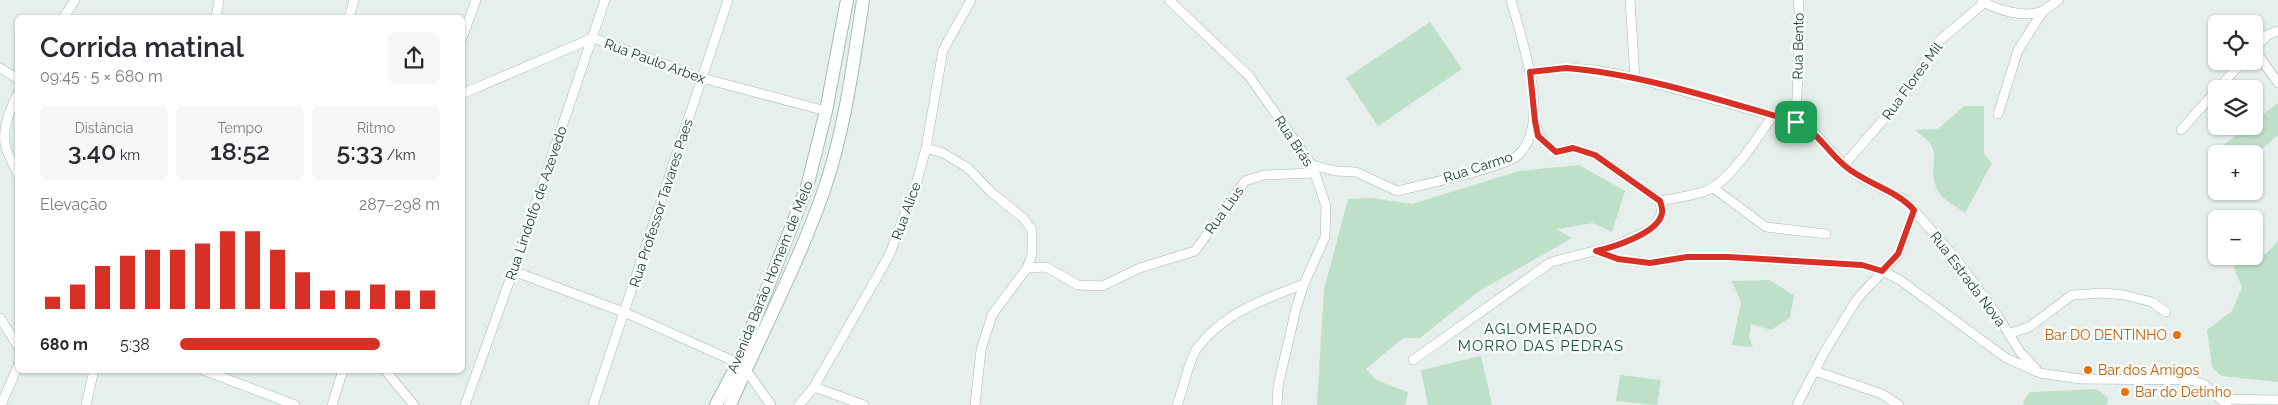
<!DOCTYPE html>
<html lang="pt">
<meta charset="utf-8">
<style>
:root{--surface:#fff;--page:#f7f7f7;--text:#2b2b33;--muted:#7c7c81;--accent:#d93025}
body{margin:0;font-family:Raleway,sans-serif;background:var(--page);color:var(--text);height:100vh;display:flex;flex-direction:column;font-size:19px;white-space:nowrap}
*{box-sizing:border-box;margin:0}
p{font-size:16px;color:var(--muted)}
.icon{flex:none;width:28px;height:28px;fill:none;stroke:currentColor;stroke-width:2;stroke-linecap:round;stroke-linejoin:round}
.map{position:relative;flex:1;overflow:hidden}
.drawer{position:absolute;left:15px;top:15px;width:450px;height:358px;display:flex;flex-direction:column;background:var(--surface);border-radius:8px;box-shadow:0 1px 4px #0004}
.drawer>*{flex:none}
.tools{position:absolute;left:2208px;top:15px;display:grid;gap:10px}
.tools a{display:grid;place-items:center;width:55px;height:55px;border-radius:8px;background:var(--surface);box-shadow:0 1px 4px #0004;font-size:25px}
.pin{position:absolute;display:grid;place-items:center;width:42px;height:42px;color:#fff;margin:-21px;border-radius:10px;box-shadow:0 2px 8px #0006}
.round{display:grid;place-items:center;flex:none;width:52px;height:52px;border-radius:8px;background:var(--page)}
.head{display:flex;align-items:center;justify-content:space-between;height:85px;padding:0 25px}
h1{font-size:28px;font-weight:600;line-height:38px}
.figures{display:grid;grid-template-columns:repeat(3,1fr);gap:8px;height:85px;padding:5px 25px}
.figures div{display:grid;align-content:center;border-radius:8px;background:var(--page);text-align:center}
.figures b{font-size:25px;font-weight:600}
.figures small{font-size:14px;font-weight:400}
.figures p{font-size:14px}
.chart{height:140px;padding:10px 25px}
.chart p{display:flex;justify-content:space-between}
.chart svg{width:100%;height:90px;margin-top:5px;stroke:var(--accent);stroke-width:6}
ul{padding:0 25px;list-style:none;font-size:16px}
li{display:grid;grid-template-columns:80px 60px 1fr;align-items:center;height:38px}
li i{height:12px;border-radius:6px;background:var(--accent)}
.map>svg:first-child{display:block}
.green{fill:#bfe0c8}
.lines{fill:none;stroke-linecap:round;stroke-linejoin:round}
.minor-casing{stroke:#a8b8b2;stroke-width:10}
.secondary-casing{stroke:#a4bbb3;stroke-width:14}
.minor{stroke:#fff;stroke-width:9}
.secondary{stroke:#fff;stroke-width:12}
.route-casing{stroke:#fff;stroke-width:10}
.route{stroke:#d93025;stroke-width:6}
.food-dot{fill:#e8710a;stroke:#f7fbf9;stroke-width:2}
.labels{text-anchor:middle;stroke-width:5;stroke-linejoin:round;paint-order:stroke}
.street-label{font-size:14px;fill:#24423a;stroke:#f7fbf9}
.food-label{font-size:14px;fill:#c56008;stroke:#f7fbf9;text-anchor:start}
.neighbourhood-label{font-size:15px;letter-spacing:1px;fill:#1f5548;stroke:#f7fbf9}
</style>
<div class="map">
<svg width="2278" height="405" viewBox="0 0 2278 405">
<rect width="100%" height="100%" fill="#e6efeb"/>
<!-- green -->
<g class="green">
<polygon points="1430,22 1462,69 1378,126 1346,78"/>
<polygon points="2278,103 2278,135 2254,156 2254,154 2216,154 2216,166 2208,157 2248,126 2254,126 2254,122"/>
<path d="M1964,106h20v48l8,9 -27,50c-8,-6 -23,-14 -27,-22 -14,-29 12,-38 -24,-61l24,-1z"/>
<polygon points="1579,165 1625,191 1612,232 1593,223 1557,229 1572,238 1479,291 1420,338 1403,338 1366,369 1376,380 1408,392 1405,405 1317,405 1324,290 1348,199 1372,198 1412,204 1519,171"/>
<polygon points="2278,241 2278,382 2221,376 2212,367 2207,330 2232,311 2242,287 2234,268 2239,256 2266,254"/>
<polygon points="1769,280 1794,295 1790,318 1771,330 1751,324 1749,337 1753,347 1732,345 1741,303 1732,281"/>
<polygon points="1481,356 1492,405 1428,405 1421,370"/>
<polygon points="1620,375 1661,380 1657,405 1616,401"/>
<polygon points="2097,389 2108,398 2106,405 2024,405 2023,402 2030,392"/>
</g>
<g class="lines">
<!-- minor casing -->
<g class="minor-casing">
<g id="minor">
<polyline points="1169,0 1249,76 1312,165 1326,206 1325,237 1304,284 1296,309 1278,386 1277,405"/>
<polyline points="1630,0 1635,78"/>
<path d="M1982,0c14,11 44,18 60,11 6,-3 12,-8 17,-11"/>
<polyline points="63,18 75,0"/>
<polyline points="216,18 219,0"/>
<polyline points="349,18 354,0"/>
<polyline points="462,38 476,0"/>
<polyline points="2254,49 2278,83"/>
<polyline points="2254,50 2267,35 2278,31"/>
<polyline points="0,68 18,79"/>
<polyline points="1530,72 1566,68 1596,70 1635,78 1796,122 1811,129 1844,165 1860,177 1905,200 1957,260 1999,318 2020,352 2036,369"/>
<polyline points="2218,89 2243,61"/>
<path d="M18,94c-8,14 -17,38 -12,54 3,9 8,18 12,26"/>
<polyline points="462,94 593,38 702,78 826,111"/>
<polyline points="1998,114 2018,50 2043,11"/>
<polyline points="1535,121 1539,136 1556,152 1573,148 1595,155 1660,201"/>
<polyline points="1796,122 1800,18 1798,0"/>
<polyline points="2181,130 2216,91"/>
<polyline points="926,148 943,153 968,168 990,191 1023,218 1032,230 1032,255 1027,268"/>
<path d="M1312,165l23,6 21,1 41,19c23,-6 107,-23 121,-36 35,-32 3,-116 -7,-155"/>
<polyline points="1844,165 1897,104 1938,42 1985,2"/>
<polyline points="1712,187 1766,227 1826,234"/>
<path d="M1660,201c15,-3 32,-5 46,-10 25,-10 51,-54 67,-75"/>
<polyline points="1596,251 1618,259 1650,263 1687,257 1728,257 1862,265 1882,271 1900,280 2006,358 2040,373 2080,379 2191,380 2205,385 2227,405"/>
<polyline points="513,271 626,313 738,363"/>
<polyline points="0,318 18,346"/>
<polyline points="2009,334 2029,327 2072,295 2103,293 2124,295 2152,302 2166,312"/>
<polyline points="1413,360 1551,262 1614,246 1647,231 1654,226 1662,213 1660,201"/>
<polyline points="203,370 295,405"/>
<polyline points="385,370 414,405"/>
<polyline points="746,370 771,405"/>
<polyline points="1815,371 1882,394 1899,405"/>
<polyline points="814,387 864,405"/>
<polyline points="2221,399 2278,400"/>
<polyline points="1,405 18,366"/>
<polyline points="86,405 94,370"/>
<polyline points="332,405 343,370"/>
<polyline points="465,405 513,271 605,0"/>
<polyline points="593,405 728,0"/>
<polyline points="799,405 814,387 889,256 915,188 926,148 943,50 971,0"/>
<polyline points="975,405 981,350 992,315 1027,268 1046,267 1078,285 1102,286 1140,268 1195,251 1245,181 1264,175 1315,173"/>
<path d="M1177,405c6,-15 11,-42 19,-55 25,-36 68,-51 108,-66"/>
<polyline points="1797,405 1825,351 1857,299 1898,255 1914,210"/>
</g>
</g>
<!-- secondary casing -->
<g class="secondary-casing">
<g id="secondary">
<polyline points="716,405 738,363 807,187 826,111 847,0"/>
<path d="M730,405c31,-71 67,-139 93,-212 22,-63 30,-128 40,-193"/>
</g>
</g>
<!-- minor -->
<use href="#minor" class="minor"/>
<!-- secondary -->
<use href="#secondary" class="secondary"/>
</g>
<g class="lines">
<!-- route casing -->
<g class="route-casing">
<path id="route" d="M1566,68c76,6 156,33 230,54 24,12 30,28 49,44 21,18 50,23 69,44l-16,44 -16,17 -20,-6 -134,-8h-41l-37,6 -32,-4 -22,-8c18,-4 63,-18 66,-38 1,-4 -1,-9 -2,-12l-65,-46 -22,-7 -17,4 -18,-16 -3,-15 -5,-49z"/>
</g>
<!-- route -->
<use href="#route" class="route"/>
</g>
<!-- markers -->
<g class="food-dot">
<circle cx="2177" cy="335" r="5"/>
<circle cx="2088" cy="370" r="5"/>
<circle cx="2125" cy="392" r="5"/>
</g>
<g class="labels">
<!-- street labels -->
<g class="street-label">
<text transform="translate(1798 46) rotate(-89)" y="5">Rua Bento</text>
<text transform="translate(655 61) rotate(20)" y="5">Rua Paulo Arbex</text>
<text transform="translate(1912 81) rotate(-54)" y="5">Rua Flores Mil</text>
<text transform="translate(1294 141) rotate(56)" y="5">Rua Brás</text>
<text transform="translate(1478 167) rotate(-18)" y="5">Rua Carmo</text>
<text transform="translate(536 203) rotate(-71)" y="5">Rua Lindolfo de Azevedo</text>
<text transform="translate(661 203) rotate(-72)" y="5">Rua Professor Tavares Paes</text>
<text transform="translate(1224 210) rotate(-54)" y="5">Rua Lius</text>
<text transform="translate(906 211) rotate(-70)" y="5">Rua Alice</text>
<text transform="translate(770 277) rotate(-68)" y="5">Avenida Barão Homem de Melo</text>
<text transform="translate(1968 279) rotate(53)" y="5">Rua Estrada Nova</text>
</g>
<!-- food labels -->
<g class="food-label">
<text x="2167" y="340" text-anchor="end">Bar DO DENTINHO</text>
<text x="2098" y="375">Bar dos Amigos</text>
<text x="2135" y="397">Bar do Detinho</text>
</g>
<!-- neighbourhood labels -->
<g class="neighbourhood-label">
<text x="1541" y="334">AGLOMERADO<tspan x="1541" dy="17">MORRO DAS PEDRAS</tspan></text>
</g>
</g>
</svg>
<div class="tools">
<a><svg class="icon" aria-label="locate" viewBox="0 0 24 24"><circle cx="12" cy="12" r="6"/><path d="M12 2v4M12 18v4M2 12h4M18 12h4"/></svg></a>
<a><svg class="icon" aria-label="layers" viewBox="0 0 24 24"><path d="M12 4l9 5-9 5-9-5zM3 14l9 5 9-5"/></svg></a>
<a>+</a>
<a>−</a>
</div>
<div class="pin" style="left:1796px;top:122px;background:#1e9e55"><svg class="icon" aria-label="arrive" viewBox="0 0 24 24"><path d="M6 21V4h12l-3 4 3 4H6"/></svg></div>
<section class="drawer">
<div class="head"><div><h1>Corrida matinal</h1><p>09:45 · 5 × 680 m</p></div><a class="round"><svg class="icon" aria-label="share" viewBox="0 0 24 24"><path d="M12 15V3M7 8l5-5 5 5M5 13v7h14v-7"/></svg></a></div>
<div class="figures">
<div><p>Distância</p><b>3.40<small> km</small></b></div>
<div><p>Tempo</p><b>18:52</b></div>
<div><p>Ritmo</p><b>5:33<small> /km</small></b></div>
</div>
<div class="chart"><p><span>Elevação</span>287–298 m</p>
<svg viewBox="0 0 160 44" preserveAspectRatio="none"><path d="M5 44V38M15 44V32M25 44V23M35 44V18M45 44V15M55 44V15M65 44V12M75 44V6M85 44V6M95 44V15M105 44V26M115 44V35M125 44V35M135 44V32M145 44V35M155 44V35"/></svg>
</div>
<ul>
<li><b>680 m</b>5:38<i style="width:77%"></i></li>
</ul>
</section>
</div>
